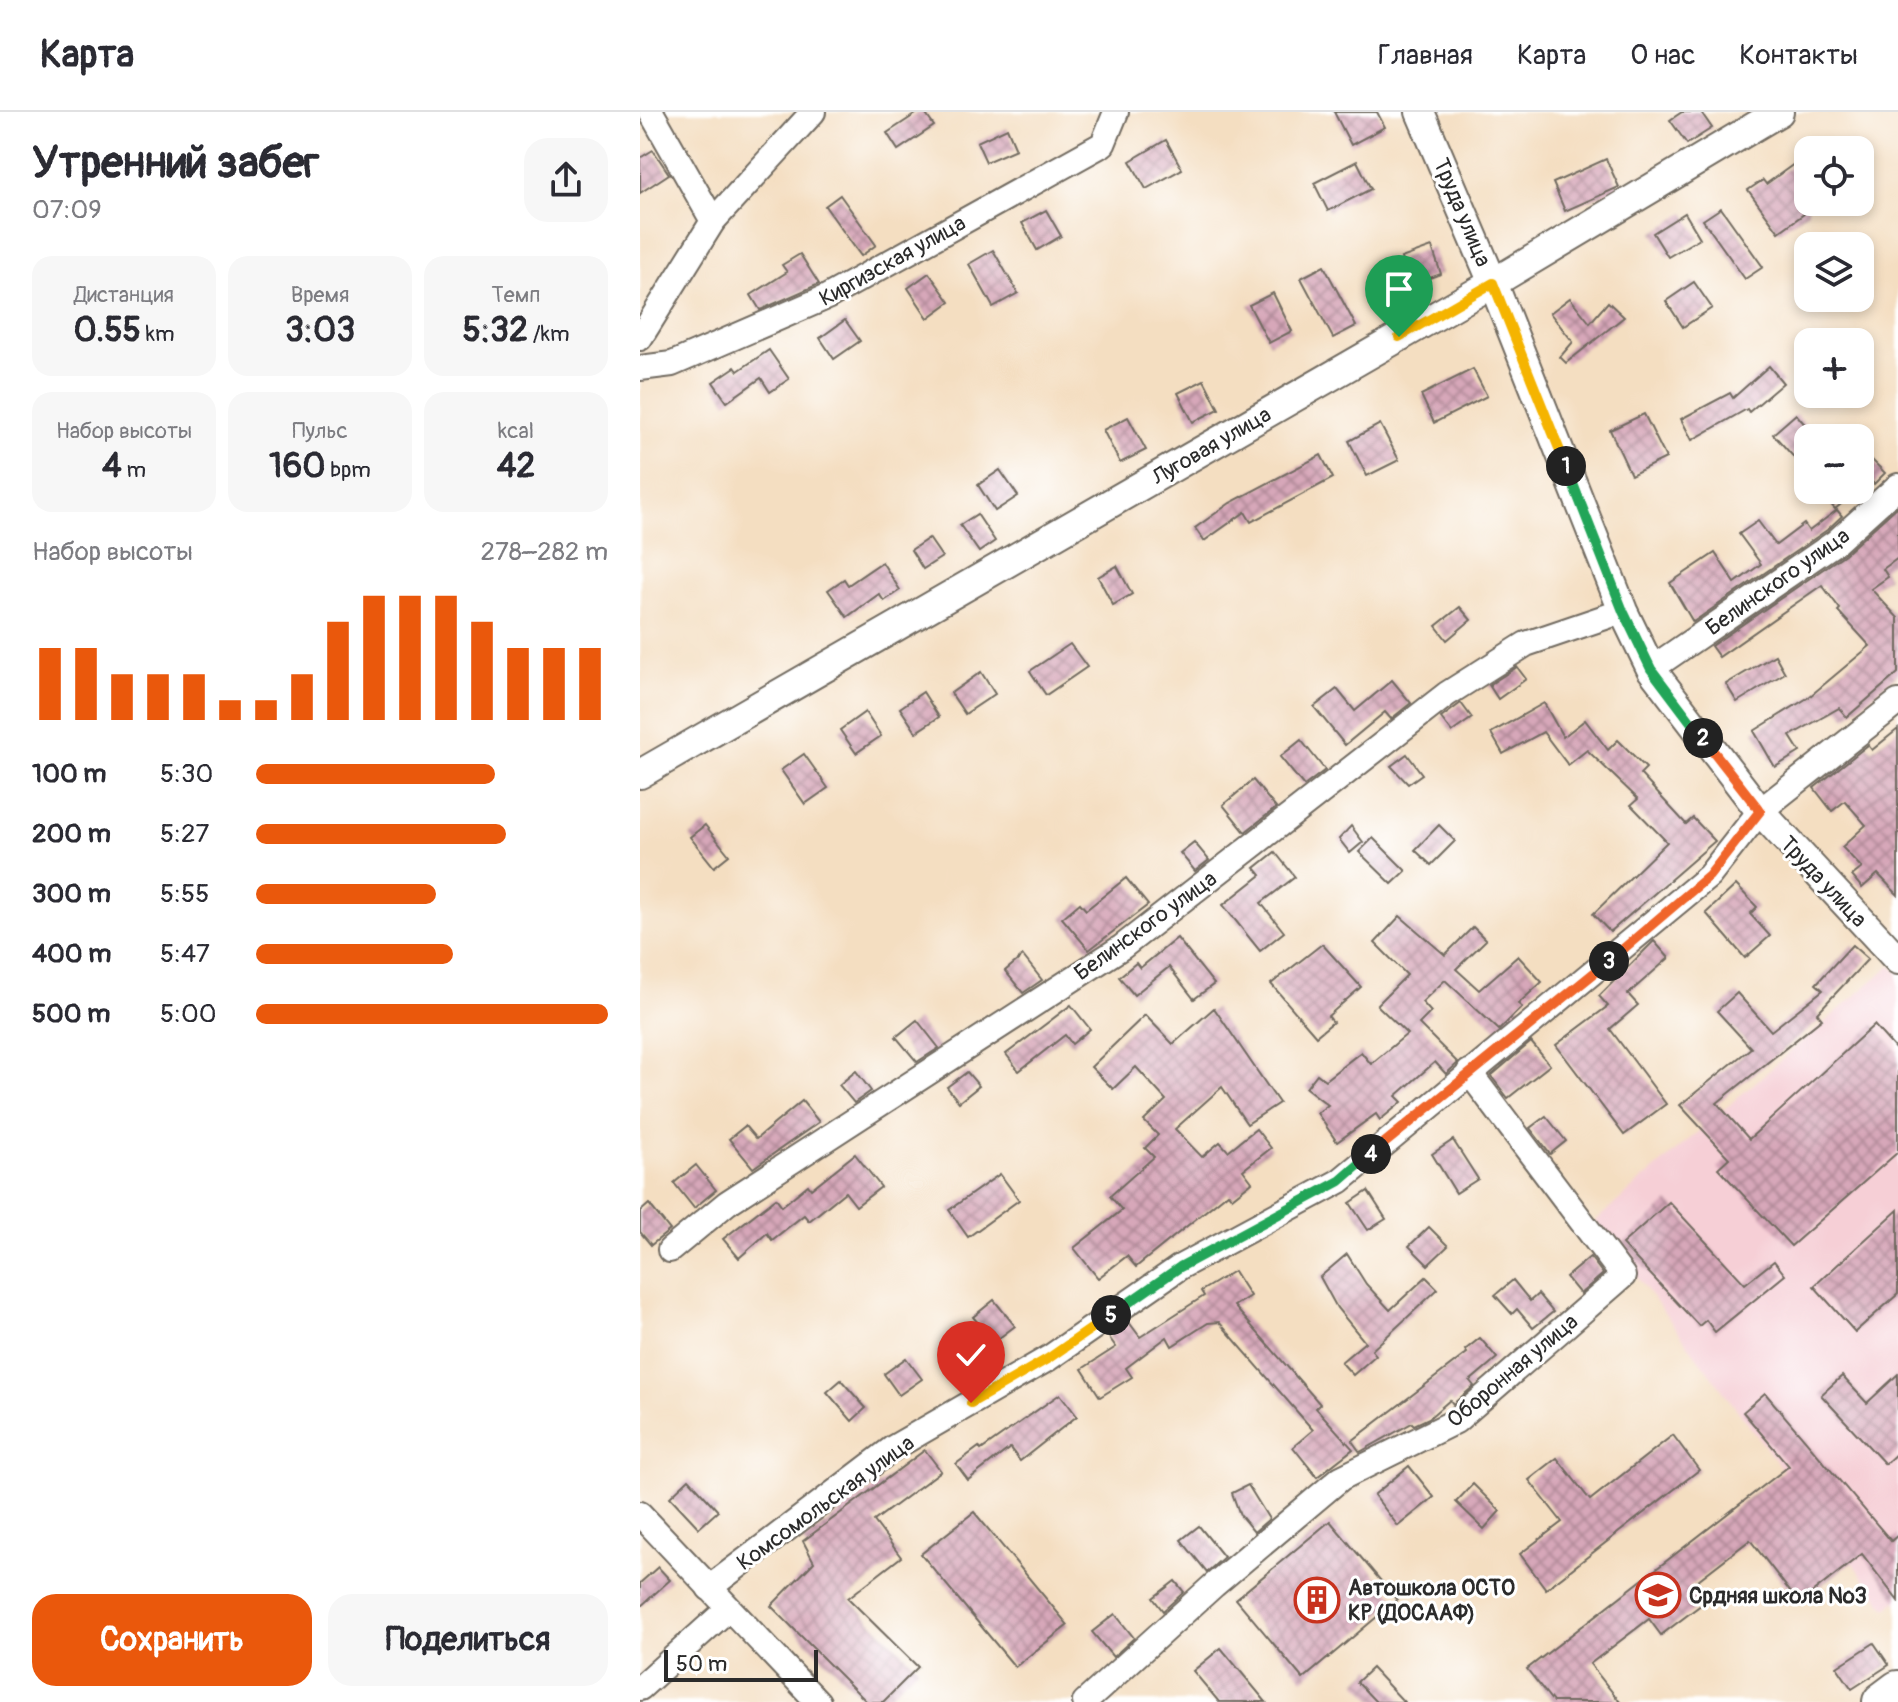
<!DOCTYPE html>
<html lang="ru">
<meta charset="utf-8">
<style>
:root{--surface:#fff;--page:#f7f7f7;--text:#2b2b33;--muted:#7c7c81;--line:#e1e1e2;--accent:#ea580c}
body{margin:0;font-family:Pangolin,sans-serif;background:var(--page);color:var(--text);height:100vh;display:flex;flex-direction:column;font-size:30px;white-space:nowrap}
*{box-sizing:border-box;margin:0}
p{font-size:26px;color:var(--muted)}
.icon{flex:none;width:44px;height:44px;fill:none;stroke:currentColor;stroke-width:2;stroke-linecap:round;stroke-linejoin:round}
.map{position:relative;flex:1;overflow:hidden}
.drawer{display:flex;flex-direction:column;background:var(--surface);width:640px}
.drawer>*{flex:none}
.tools{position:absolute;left:1154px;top:24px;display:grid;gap:16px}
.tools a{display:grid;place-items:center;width:80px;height:80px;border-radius:16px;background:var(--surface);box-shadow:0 4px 12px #0003;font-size:40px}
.scale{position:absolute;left:24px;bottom:20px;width:154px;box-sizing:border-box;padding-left:8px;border:4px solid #2b2b2b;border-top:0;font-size:22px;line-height:28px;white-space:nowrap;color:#2b2b2b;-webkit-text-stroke:6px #fff;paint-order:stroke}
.pin{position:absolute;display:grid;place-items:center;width:68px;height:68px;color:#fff;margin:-82px -34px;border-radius:50% 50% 50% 0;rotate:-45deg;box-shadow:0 0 8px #0007}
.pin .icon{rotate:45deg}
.km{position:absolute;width:40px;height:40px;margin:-20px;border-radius:50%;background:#222;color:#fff;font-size:22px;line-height:40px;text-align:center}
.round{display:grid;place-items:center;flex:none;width:84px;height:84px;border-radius:24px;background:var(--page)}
.head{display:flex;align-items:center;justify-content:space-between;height:136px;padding:0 32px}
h1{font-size:44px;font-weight:800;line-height:60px}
.stats{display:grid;grid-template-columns:repeat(3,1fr);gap:12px;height:136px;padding:8px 32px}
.stats div{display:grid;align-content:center;border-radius:20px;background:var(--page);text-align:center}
.stats b{font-size:34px;font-weight:800}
.stats small{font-size:22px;font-weight:400}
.stats p{font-size:22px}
.chart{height:224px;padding:16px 32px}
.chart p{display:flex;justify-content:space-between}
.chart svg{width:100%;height:144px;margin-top:8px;stroke:var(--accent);stroke-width:6}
.action{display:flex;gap:16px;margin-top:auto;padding:16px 32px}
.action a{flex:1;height:92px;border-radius:24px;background:var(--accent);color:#fff;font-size:32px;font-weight:800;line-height:92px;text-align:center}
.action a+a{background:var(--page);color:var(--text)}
ul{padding:0 32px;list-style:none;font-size:26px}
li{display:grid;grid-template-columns:128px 96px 1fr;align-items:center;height:60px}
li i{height:20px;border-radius:10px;background:var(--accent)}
header{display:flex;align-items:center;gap:48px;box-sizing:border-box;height:112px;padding:0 40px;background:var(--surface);border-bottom:2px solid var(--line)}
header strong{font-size:38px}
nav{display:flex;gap:44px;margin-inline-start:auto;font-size:28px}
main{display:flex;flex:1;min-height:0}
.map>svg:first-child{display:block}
.built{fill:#f6cfd6}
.building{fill:url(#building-cross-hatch)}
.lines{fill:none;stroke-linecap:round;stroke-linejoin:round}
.minor-casing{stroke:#716a60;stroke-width:28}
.tertiary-casing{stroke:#716a60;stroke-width:32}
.trunk-casing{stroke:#716a60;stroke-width:42}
.minor{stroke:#fff;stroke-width:24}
.tertiary{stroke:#fff;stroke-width:28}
.trunk{stroke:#fff;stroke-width:38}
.split-1-casing{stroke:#fff;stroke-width:16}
.split-2-casing{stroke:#fff;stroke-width:16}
.split-3-casing{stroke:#fff;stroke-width:16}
.split-4-casing{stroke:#fff;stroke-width:16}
.split-5-casing{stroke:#fff;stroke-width:16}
.split-6-casing{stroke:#fff;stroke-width:16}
.split-1{stroke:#f5b400;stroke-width:10}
.split-2{stroke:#22a559;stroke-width:10}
.split-3{stroke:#f0652b;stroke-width:10}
.split-4{stroke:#f0652b;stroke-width:10}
.split-5{stroke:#22a559;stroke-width:10}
.split-6{stroke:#f5b400;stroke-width:10}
.labels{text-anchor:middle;stroke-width:6;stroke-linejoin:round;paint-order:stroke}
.street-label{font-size:22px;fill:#2b2b2b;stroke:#fff}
.poi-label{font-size:22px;font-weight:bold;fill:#2b2b2b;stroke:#fff;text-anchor:start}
</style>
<header>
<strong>Карта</strong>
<nav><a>Главная</a><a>Карта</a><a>О нас</a><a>Контакты</a></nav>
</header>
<main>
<section class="drawer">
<div class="head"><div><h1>Утренний забег</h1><p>07:09</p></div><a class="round"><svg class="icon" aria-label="share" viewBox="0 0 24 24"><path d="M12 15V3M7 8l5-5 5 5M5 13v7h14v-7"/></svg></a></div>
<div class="stats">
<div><p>Дистанция</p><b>0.55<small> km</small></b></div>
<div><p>Время</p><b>3:03</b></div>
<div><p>Темп</p><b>5:32<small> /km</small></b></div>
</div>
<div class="stats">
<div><p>Набор высоты</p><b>4<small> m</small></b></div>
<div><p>Пульс</p><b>160<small> bpm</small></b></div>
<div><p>kcal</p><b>42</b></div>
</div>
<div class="chart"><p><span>Набор высоты</span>278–282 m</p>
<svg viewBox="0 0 160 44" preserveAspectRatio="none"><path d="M5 44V22M15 44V22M25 44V30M35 44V30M45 44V30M55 44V38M65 44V38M75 44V30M85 44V14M95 44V6M105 44V6M115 44V6M125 44V14M135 44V22M145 44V22M155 44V22"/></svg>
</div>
<ul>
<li><b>100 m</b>5:30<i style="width:68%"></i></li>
<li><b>200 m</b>5:27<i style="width:71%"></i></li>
<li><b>300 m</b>5:55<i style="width:51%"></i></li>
<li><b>400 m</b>5:47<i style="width:56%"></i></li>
<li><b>500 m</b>5:00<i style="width:100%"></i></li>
</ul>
<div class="action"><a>Сохранить</a><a>Поделиться</a></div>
</section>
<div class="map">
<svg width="1258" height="1590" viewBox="0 0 1258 1590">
<defs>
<pattern id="building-cross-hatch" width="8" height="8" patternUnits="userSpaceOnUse" patternTransform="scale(2)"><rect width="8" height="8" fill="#d7a7b9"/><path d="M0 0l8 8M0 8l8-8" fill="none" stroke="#af8897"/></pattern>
</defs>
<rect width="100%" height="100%" fill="#fff"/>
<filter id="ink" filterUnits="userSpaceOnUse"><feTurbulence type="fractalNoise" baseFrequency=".0125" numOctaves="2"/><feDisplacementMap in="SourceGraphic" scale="16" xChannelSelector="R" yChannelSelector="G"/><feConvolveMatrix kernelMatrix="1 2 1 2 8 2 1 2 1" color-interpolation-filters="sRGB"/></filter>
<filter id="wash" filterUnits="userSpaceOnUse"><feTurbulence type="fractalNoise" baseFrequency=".006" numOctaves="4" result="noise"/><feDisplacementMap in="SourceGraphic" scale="32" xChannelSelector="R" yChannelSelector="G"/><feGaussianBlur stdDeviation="1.8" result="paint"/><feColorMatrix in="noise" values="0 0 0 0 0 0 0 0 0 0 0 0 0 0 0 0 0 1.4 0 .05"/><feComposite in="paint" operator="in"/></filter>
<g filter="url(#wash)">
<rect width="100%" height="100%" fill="#f4dec1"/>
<!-- built -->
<polygon class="built" points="1251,853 1258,861 1258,1492 1256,1489 1247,1497 955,1109"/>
<g id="blocks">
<!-- building -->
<g class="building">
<polygon points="279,0 284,0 294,14 258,38 247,21"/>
<polygon points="694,0 737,0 745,15 711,33"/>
<polygon points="1042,0 1061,0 1072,16 1047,32 1030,8"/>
<polygon points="367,16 376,37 346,50 337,30"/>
<polygon points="526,28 542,57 506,77 490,49"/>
<polygon points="13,38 29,62 0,81 0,46"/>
<polygon points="1168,42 1168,99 1139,120 1108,78 1123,68 1126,72"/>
<polygon points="966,47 979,75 925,99 913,71"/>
<polygon points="717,49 731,77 688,99 674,71"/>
<polygon points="200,83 236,133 221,144 185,94"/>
<polygon points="1081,96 1123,155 1105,167 1063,108"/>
<polygon points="406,98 421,124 397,138 382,111"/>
<polygon points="1045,101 1060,126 1028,145 1013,121"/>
<polygon points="792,135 801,162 770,173 761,146"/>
<polygon points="353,138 378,181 353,195 329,152"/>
<polygon points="160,142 179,172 120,198 111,183 147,160 142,153"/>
<polygon points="684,154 716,214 693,226 661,166"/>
<polygon points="289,161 310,190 288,206 268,176"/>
<polygon points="1054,170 1072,196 1043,215 1026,189"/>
<polygon points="633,181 652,219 629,231 609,193"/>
<polygon points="930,186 950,211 968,190 984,205 926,251 920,245 933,230 910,201"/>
<polygon points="205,208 220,229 194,247 180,226"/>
<polygon points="129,238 149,267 130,280 121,266 87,290 73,270 95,255 98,259"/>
<polygon points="1129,254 1143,271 1109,300 1107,297 1052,328 1041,307 1090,281 1093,286"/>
<polygon points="833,257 847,284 794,311 781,283"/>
<polygon points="564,268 579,297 553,310 538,281"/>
<polygon points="1004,302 1026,346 991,363 970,318"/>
<polygon points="1156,302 1168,316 1168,361 1133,322"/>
<polygon points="488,305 506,338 480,351 463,318"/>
<polygon points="740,312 759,348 727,364 709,329"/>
<polygon points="1220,336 1245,361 1234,372 1230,368 1220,376"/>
<polygon points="681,343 693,366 611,410 605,400 564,429 555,416 590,391"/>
<polygon points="360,358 378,384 355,399 338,373"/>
<polygon points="1179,378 1218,378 1195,397"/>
<polygon points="1258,394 1258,446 1243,457 1248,465 1231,477 1258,506 1258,561 1207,605 1199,596 1150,624 1160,640 1135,655 1114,619 1169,585 1230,534 1198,499 1200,497 1182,473 1079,545 1071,534 1205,442"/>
<polygon points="1197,398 1202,404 1187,418 1053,510 1030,471 1075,441 1095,471 1121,452 1099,422 1118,409 1136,433 1164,412 1169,419"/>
<polygon points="337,402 355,429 339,440 320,413"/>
<polygon points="289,426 302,445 283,457 271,438"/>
<polygon points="242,450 260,478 244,489 239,482 207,505 188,478 204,467 208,473"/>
<polygon points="477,454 492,482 473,493 458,465"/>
<polygon points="820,495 831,508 807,528 796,514"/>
<polygon points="430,532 447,555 406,583 390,559"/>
<polygon points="1135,543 1145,561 1097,590 1086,572"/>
<polygon points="877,555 886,567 858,587 849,573"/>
<polygon points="341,560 355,582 325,602 311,581"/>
<polygon points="752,568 771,591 751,607 745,600 705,633 674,595 697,577 715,599"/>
<polygon points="283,580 299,605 276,620 260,596"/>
<polygon points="821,591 832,606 812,620 801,606"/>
<polygon points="904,591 923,625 945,608 968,638 978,628 1006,656 1000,662 1046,712 1053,706 1075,729 970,820 953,802 1027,730 991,693 998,687 947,638 928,653 903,620 863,642 851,621"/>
<polygon points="225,600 241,624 216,641 200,618"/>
<polygon points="1258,617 1258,783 1238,762 1222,776 1212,764 1222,756 1202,735 1226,713 1205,689 1192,699 1174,676 1228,633 1232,638"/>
<polygon points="661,628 685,658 664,674 640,645"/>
<polygon points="164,642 188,676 165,692 141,658"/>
<polygon points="767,642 782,662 768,672 751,654"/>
<polygon points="613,668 636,696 605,720 583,693"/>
<polygon points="65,713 89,743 74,755 50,725"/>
<polygon points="799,713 815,729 791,753 775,738"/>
<polygon points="711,714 723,730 710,741 699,727"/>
<polygon points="733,726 766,759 752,772 719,740"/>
<polygon points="554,730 569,748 555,759 540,741"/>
<polygon points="635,740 655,765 621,791 644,820 620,839 583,793 621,763 615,756"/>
<polygon points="486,766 508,793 449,838 422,806 440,791 446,798"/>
<polygon points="1096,773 1117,795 1110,802 1130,824 1105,846 1066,801"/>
<polygon points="760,804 805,843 833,815 846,828 816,857 839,878 878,844 902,870 878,892 882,895 859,918 805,868 782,890 791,900 779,912 818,951 806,962 795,950 756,984 762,990 740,1008 736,1002 697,1030 677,1001 688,993 666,976 677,962 685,968 721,940 731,952 767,922 737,893 767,863 735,831"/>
<polygon points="537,826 574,872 554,887 529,855 494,883 479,865 496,851 500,856"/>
<polygon points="1014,829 1029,846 988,882 998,893 970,917 1026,992 984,1023 916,933 968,894 959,884"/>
<polygon points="682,832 721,875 688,904 693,910 676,924 631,872"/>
<polygon points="1212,833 1228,847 1177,901 1182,907 1077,991 1109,1027 1234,913 1258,940 1258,1040 1151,1134 1078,1056 1089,1046 1040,993 1111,936 1077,899 1097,881 1131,919 1183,878 1176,872"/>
<polygon points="383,844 402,868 383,881 365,859"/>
<polygon points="431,893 450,917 432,932 425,923 379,959 366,942"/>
<polygon points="574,896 639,991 607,1012 582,975 535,1017 562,1045 580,1030 588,1039 616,1017 631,1036 603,1058 612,1070 592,1086 588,1081 496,1155 487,1144 458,1166 434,1136 482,1098 470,1084 514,1045 505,1036 518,1023 504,1009 526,988 496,955 473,977 451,955 505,903 533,932"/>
<polygon points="277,908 299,936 277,950 256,925"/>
<polygon points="891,930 910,953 868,986 851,964"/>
<polygon points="216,959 231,979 214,991 199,973"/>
<polygon points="327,960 339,974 319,990 307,975"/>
<polygon points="162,989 179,1010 113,1056 89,1027 105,1014 116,1027"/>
<polygon points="906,1004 926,1029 910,1042 890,1016"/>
<polygon points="813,1028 838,1067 816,1081 792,1042"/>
<polygon points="215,1042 241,1075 216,1094 205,1080 169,1109 164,1103 132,1128 127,1121 99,1146 83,1127 136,1086 142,1094 168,1073 171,1077"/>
<polygon points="56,1053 76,1078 54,1096 34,1071"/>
<polygon points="360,1062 379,1088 328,1125 309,1098"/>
<polygon points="728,1079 746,1107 728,1118 710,1091"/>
<polygon points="1029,1090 1105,1172 1134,1149 1145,1163 1075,1220 1066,1208 1059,1214 982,1132"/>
<polygon points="9,1092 30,1118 11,1133 0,1120 0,1100"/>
<polygon points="1258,1098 1258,1182 1215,1220 1174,1174"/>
<polygon points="789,1115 808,1134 788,1153 769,1134"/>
<polygon points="707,1142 726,1172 750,1198 786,1165 798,1177 732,1238 736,1243 713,1263 701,1250 725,1230 697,1196 680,1165"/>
<polygon points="950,1145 963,1162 940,1182 926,1165"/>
<polygon points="594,1159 610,1184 594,1194 680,1292 676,1296 713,1337 677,1365 653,1335 673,1318 579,1210 568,1211 532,1234 527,1225 486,1256 492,1265 460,1285 442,1257 476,1235 468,1224 488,1209 500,1225 564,1184 561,1179"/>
<polygon points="873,1168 890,1189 898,1182 913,1200 893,1216 877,1197 872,1202 855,1183"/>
<polygon points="354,1188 375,1214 354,1230 333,1205"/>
<polygon points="840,1226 857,1246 830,1269 834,1274 813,1292 810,1288 789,1306 774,1313 772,1311 720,1340 712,1329 827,1241 825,1238"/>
<polygon points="266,1246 282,1267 259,1283 244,1262"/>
<polygon points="1258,1262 1258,1340 1245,1352 1181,1283 1202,1264 1227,1291"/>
<polygon points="201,1268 226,1296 212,1309 187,1280"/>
<polygon points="1125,1281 1251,1429 1258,1423 1258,1489 1222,1442 1159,1491 1110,1428 1049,1475 1062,1492 1021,1523 1009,1507 950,1552 980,1590 913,1590 887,1557 1149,1354 1103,1300"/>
<polygon points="420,1282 437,1304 380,1349 370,1336 328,1368 316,1352 339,1335 341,1338"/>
<polygon points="1033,1323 1059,1358 906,1477 880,1442 922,1410 889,1368 917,1346 950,1388"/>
<polygon points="285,1338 301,1359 234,1409 261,1445 208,1486 278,1555 243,1590 227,1590 131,1494 174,1450 163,1429"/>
<polygon points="769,1354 794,1385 758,1414 734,1383"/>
<polygon points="49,1367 78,1399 59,1416 30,1385"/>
<polygon points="833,1372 860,1399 844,1417 816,1390"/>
<polygon points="608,1373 629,1407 614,1420 600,1403 592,1381"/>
<polygon points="334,1400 428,1513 375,1555 281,1442"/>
<polygon points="690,1409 757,1488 663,1567 596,1487"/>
<polygon points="559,1414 584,1445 567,1460 541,1428"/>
<polygon points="18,1455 30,1468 0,1495 0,1471"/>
<polygon points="535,1469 544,1480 523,1499 513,1486"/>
<polygon points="475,1502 494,1526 473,1545 452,1520"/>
<polygon points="1234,1531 1249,1553 1212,1577 1197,1555"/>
<polygon points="581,1536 626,1590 579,1590 553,1559"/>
<polygon points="732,1556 764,1590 736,1590 717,1570"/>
</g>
</g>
</g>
<g filter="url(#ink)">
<use href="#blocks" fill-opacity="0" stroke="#716a60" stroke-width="2"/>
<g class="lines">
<!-- minor casing -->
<g class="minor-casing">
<g id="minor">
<polyline points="73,109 173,0"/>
<polyline points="0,226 73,109 11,0"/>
<polyline points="0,256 32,252 187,185 463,32 476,0"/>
<polyline points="1011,557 1196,430 1258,374"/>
<polyline points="30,1138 87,1091 482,835 807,582 886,532 983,499"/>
<polyline points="0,1402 178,1590"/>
<polyline points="69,1476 253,1336 409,1246 540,1155 700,1069 1069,764 1120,699 1258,590"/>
<polyline points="0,1576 88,1497"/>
<polyline points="445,1590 574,1473 701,1366 816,1309 983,1164 829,960"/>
</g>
</g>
<!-- tertiary casing -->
<g class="tertiary-casing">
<g id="tertiary">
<polyline points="780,0 853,171 983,499 1011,557 1120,699 1258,848"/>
<polyline points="0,662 853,171 1139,0"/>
</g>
</g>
<!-- trunk casing -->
<g class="trunk-casing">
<polyline id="trunk" points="1242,1590 1258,1578"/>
</g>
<!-- minor -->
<use href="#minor" class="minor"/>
<!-- tertiary -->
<use href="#tertiary" class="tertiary"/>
<!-- trunk -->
<use href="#trunk" class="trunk"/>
</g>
</g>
<g class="lines" filter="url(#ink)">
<!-- split-1 casing -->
<g class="split-1-casing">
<polyline id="split-1" points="759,225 853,171 926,354"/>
</g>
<!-- split-2 casing -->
<g class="split-2-casing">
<polyline id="split-2" points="926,354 983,499 1011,557 1063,626"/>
</g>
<!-- split-3 casing -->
<g class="split-3-casing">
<polyline id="split-3" points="969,849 1069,764 1120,699 1063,626"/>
</g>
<!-- split-4 casing -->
<g class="split-4-casing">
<polyline id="split-4" points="731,1042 969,849"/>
</g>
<!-- split-5 casing -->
<g class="split-5-casing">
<polyline id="split-5" points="471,1203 540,1155 700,1069 731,1042"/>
</g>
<!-- split-6 casing -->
<g class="split-6-casing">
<polyline id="split-6" points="331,1291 409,1246 471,1203"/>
</g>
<!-- split-1 -->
<use href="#split-1" class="split-1"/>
<!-- split-2 -->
<use href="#split-2" class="split-2"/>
<!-- split-3 -->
<use href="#split-3" class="split-3"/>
<!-- split-4 -->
<use href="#split-4" class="split-4"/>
<!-- split-5 -->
<use href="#split-5" class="split-5"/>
<!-- split-6 -->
<use href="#split-6" class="split-6"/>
</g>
<!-- icons -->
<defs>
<g id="school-ring" transform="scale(2.3)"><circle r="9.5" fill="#fff" stroke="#c8321e" stroke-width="1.5"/><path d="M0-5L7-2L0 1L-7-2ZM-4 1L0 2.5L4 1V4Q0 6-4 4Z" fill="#c8321e"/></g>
<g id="building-ring" transform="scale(2.3)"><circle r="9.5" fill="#fff" stroke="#c8321e" stroke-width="1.5"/><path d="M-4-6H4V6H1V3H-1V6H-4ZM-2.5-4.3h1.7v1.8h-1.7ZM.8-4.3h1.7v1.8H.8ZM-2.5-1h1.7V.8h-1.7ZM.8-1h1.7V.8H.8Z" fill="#c8321e"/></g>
</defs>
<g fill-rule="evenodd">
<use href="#school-ring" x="1018" y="1483"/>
<use href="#building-ring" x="677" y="1488"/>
</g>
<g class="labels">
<!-- street labels -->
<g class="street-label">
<text transform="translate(823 100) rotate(67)" y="8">Труда улица</text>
<text transform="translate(252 148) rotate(-29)" y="8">Киргизская улица</text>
<text transform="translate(571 333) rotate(-30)" y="8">Луговая улица</text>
<text transform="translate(1137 469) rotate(-35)" y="8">Белинского улица</text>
<text transform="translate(1184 769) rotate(47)" y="8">Труда улица</text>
<text transform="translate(505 813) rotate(-36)" y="8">Белинского улица</text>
<text transform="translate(872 1258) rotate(-40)" y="8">Оборонная улица</text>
<text transform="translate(185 1390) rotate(-36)" y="8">Комсомольская улица</text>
</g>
<!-- poi labels -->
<g class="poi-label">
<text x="708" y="1483">Автошкола ОСТО<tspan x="708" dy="25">КР (ДОСААФ)</tspan></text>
<text x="1049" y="1491">Срдняя школа №3</text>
</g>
</g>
</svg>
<div class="tools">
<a><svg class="icon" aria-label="locate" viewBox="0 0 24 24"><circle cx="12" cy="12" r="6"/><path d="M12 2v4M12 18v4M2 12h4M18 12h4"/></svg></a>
<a><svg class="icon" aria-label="layers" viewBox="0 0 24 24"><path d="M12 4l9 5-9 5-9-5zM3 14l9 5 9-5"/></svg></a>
<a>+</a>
<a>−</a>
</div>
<div class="scale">50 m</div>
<div class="pin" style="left:759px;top:225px;background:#1e9e55"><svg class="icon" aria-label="arrive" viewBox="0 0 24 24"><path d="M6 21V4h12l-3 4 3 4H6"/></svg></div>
<div class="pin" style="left:331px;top:1291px;background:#d93025"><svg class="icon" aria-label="check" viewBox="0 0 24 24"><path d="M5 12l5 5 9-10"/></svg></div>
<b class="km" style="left:926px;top:354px">1</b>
<b class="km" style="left:1063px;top:626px">2</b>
<b class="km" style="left:969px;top:849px">3</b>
<b class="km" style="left:731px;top:1042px">4</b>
<b class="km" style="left:471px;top:1203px">5</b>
</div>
</main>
